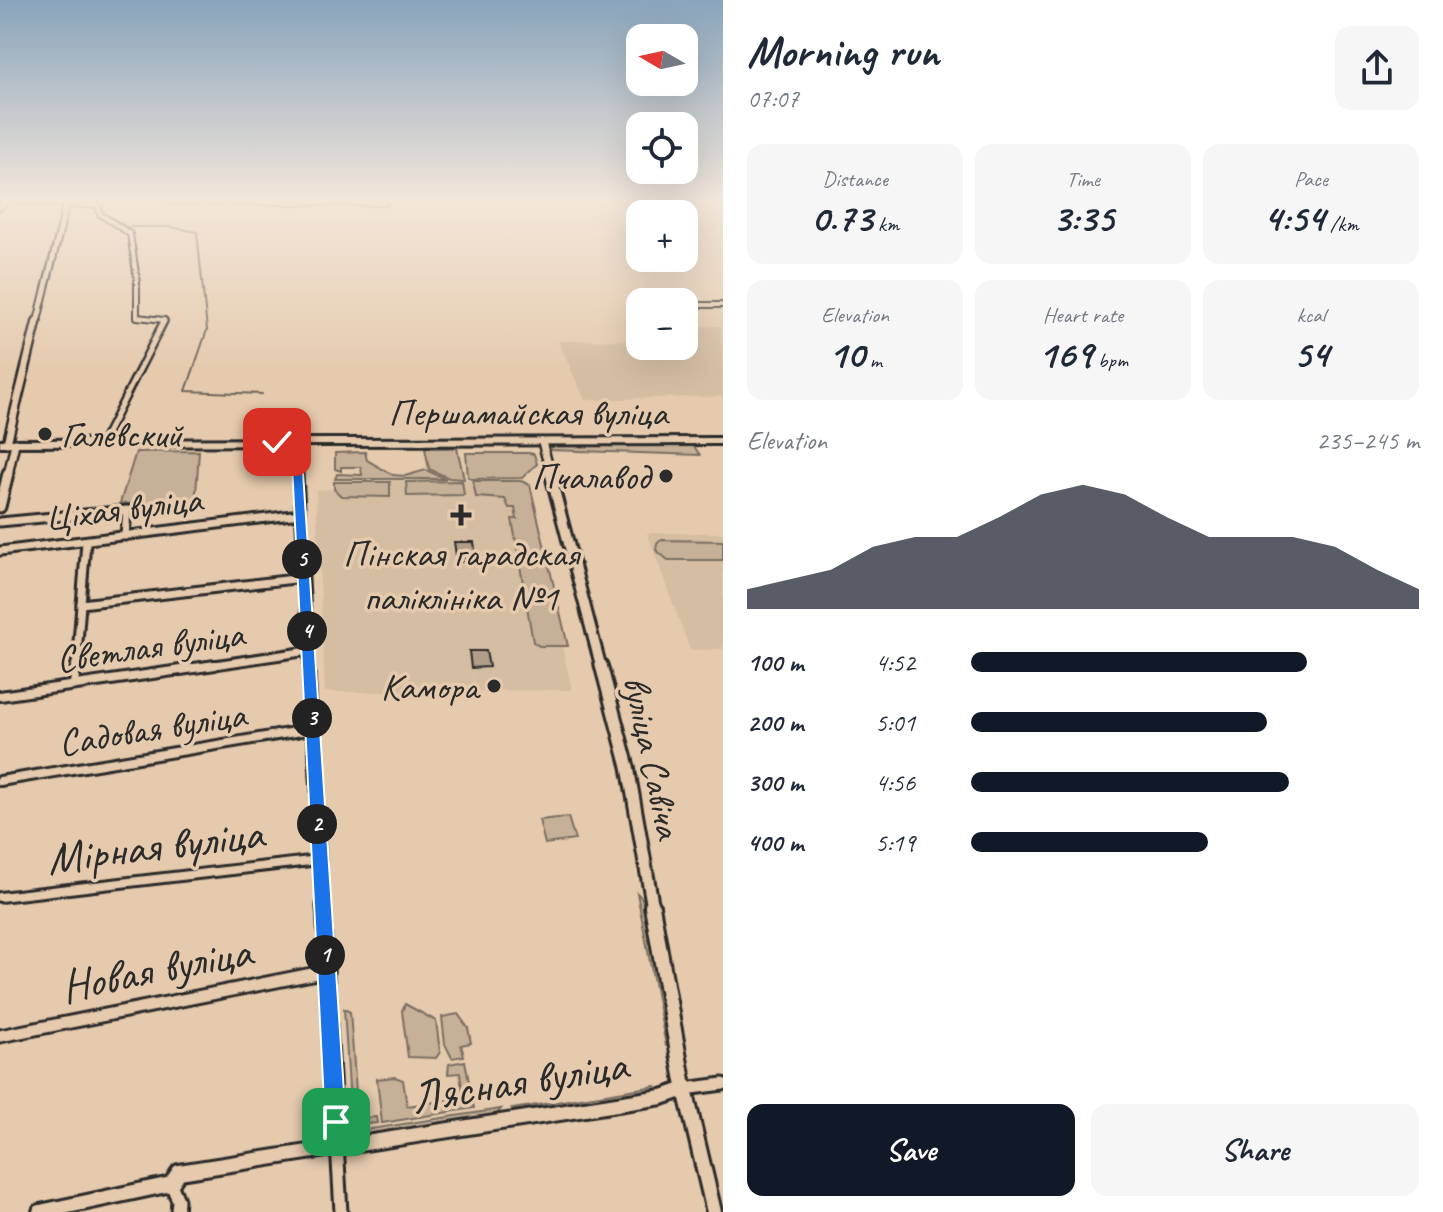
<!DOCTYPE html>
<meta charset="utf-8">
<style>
:root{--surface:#fff;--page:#f6f6f7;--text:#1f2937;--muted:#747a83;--accent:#111827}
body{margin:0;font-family:Caveat,sans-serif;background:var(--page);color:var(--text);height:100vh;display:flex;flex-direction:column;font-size:30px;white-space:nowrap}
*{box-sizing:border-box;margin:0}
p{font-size:26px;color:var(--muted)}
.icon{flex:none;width:44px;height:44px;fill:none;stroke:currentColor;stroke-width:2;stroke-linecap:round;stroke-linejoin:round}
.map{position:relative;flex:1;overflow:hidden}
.side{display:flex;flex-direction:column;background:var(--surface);width:720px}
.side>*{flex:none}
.needle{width:52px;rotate:279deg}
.tools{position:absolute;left:626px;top:24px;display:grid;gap:16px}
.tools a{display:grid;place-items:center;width:72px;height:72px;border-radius:16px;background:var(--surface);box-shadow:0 8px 32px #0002;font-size:40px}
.pin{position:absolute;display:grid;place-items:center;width:68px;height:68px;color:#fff;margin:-34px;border-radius:16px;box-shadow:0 4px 12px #0006}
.km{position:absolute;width:40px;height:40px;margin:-20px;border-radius:50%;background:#222;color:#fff;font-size:22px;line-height:40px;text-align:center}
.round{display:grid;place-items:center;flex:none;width:84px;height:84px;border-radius:16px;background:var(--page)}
.headline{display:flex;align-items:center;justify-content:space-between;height:136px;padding:0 24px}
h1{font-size:44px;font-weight:700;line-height:60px}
.metrics{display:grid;grid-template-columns:repeat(3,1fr);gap:12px;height:136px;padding:8px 24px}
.metrics div{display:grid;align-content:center;border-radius:16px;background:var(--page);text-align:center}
.metrics b{font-size:40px;font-weight:700}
.metrics small{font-size:22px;font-weight:400}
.metrics p{font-size:22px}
.chart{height:224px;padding:16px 24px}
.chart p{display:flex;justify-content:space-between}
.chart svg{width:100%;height:144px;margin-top:8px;fill:var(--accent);opacity:.7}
.cta{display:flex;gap:16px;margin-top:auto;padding:16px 24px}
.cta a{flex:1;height:92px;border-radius:16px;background:var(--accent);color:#fff;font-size:32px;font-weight:700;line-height:92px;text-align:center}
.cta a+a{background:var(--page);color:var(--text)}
ul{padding:0 24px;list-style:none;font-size:26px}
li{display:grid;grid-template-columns:128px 96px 1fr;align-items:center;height:60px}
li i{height:20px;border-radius:10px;background:var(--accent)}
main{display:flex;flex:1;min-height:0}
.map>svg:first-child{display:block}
.built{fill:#d5bda2}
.green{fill:#c7b098;stroke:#796e62;stroke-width:2}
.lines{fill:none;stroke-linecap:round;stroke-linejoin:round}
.stream{stroke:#6e655a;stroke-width:2}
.building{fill:#b19e89;stroke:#2b2b2b;stroke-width:2}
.minor-far4-casing{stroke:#2b2b2b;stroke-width:8}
.minor-far3-casing{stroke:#2b2b2b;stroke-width:10}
.minor-far2-casing{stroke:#2b2b2b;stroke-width:13}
.minor-far1-casing{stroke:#2b2b2b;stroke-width:14}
.minor-casing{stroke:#2b2b2b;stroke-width:17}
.tertiary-far4-casing{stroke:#2b2b2b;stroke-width:9}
.tertiary-far3-casing{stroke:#2b2b2b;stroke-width:12}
.tertiary-far2-casing{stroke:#2b2b2b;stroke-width:15}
.tertiary-far1-casing{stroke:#2b2b2b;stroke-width:17}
.tertiary-casing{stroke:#2b2b2b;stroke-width:20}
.primary-casing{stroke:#2b2b2b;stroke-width:6}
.minor-far4{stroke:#e5caad;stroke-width:4}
.minor-far3{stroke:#e5caad;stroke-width:5}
.minor-far2{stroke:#e5caad;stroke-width:7}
.minor-far1{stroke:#e5caad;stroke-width:8}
.minor{stroke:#e5caad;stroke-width:11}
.tertiary-far4{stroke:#e5caad;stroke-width:5}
.tertiary-far3{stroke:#e5caad;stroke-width:7}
.tertiary-far2{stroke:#e5caad;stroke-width:9}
.tertiary-far1{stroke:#e5caad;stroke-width:11}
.tertiary{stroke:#e5caad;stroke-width:14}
.primary{fill:#e5caad;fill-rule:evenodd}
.route{fill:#1a73e8;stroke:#fff;stroke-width:2}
.poi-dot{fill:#2b2b2b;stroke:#e5caad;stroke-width:3}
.labels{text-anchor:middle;stroke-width:7;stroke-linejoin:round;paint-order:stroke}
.street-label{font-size:38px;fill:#2b2b2b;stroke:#e5caad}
.poi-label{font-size:38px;fill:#2b2b2b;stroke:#e5caad;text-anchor:end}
.near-street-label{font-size:46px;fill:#2b2b2b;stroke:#e5caad}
</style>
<main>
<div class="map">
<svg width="723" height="1212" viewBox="0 0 723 1212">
<rect width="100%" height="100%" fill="#e5caad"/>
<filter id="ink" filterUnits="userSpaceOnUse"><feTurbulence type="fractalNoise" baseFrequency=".0125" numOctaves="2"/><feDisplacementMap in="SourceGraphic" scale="16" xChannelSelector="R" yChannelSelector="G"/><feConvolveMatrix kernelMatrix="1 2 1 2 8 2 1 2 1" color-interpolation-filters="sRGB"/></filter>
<g filter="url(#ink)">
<!-- built -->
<g class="built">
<polygon points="721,326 723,396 585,400 558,341 640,340 640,346 684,346 684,327"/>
<polygon points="521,480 525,481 572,690 477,691 472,671 475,690 468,692 325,692 316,490 333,489 333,481"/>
<polygon points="647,533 723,533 723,649 690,650"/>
</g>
<!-- green -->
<g class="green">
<polygon points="693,445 700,455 550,450 553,446"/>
<polygon points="425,448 457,448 464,479 449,478 429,469"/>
<polygon points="199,451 195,508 120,503 136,452"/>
<polygon points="365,452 367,460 393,475 405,476 426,470 446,479 335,479 337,474 362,475 361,467 341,467 341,471 335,469 335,453"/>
<polygon points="466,453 529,453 534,454 537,464 522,478 471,479 468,477"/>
<polygon points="462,481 464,495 407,496 406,482"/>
<polygon points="473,481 521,481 530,485 568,646 539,646 533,642 512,519 517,519 515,508 509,508 505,499 476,497"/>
<polygon points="334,482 390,482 390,497 341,496 334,489"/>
<polygon points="661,540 723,541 723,560 668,560 656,550 657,543"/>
<polygon points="568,817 575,840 545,844 539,820"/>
<polygon points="637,893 642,898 670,1046 666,1046"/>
<polygon points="405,1004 436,1021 440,1052 436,1058 408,1057 402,1011"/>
<polygon points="344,1009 350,1012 358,1118 376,1117 377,1123 355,1125 351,1119"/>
<polygon points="458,1014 468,1028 471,1043 461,1045 464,1056 452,1058 445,1044 442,1017"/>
<polygon points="465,1061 474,1108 382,1123 377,1079 395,1077 403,1080 407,1106 463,1098 460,1073 448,1074 449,1064"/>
<polygon points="656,1086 657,1090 520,1112 513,1109"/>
<polygon points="501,1109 496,1115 359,1137 358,1131"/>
</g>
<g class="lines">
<!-- stream -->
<polyline class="stream" points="105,202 102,211 126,227 171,227 197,232 207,330 186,391 262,394"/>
</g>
<!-- building -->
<g class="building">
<polygon points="454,542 474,542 476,556 465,556 465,562 457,562"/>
<polygon points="469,651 486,651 489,667 471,668"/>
</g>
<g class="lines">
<!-- minor-far4 casing -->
<g class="minor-far4-casing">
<g id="minor-far4">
<polyline points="21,201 66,204"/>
<polyline points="170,201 385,203"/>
<polyline points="66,205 98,205 100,214 130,234 137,279 137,317 164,320 163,323"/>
<polyline points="0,208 5,201"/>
<polyline points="701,305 723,305"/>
</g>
</g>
<!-- minor-far3 casing -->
<g class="minor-far3-casing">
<g id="minor-far3">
<polyline points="296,442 298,475"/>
<polyline points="102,443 164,321"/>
</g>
</g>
<!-- minor-far2 casing -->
<g class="minor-far2-casing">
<g id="minor-far2">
<polyline points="298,473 309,667"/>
<polyline points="0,522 127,510 125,536"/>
<polyline points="0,551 300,514"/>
<polyline points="81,604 303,578"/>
<polyline points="76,667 86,542"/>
<polyline points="201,667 308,651"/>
</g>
</g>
<!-- minor-far1 casing -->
<g class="minor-far1-casing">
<g id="minor-far1">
<polyline points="309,665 323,908"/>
<polyline points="74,685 76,665"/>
<polyline points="0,696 215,665"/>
<polyline points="0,781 313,729"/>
<polyline points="0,897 319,860"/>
</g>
</g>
<!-- minor casing -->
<g class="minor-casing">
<g id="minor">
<polyline points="323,906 341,1212"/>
<polyline points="0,1036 327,971"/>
<polyline points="685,1089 723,1084"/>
<polyline points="171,1184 178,1200 177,1212"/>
</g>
</g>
<!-- tertiary-far4 casing -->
<g class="tertiary-far4-casing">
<polyline id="tertiary-far4" points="37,323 67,201"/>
</g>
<!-- tertiary-far3 casing -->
<g class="tertiary-far3-casing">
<g id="tertiary-far3">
<polyline points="542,442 551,475"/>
<polyline points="7,443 37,321"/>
<polyline points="8,475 15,443"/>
</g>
</g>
<!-- tertiary-far2 casing -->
<g class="tertiary-far2-casing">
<g id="tertiary-far2">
<polyline points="550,473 601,667"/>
<polyline points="0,507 8,473"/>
</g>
</g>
<!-- tertiary-far1 casing -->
<g class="tertiary-far1-casing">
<polyline id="tertiary-far1" points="601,665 628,767 653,908"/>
</g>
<!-- tertiary casing -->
<g class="tertiary-casing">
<g id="tertiary">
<polyline points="652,906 683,1081 714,1212"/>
<polyline points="40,1212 171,1184 179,1172 662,1097 685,1089"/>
</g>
</g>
<!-- primary casing -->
<g class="primary-casing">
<polygon id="primary" points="723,438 723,444 0,446 0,440"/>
</g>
<!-- minor-far4 -->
<use href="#minor-far4" class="minor-far4"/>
<!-- minor-far3 -->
<use href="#minor-far3" class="minor-far3"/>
<!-- minor-far2 -->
<use href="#minor-far2" class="minor-far2"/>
<!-- minor-far1 -->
<use href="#minor-far1" class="minor-far1"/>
<!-- minor -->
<use href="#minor" class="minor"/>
<!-- tertiary-far4 -->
<use href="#tertiary-far4" class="tertiary-far4"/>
<!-- tertiary-far3 -->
<use href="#tertiary-far3" class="tertiary-far3"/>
<!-- tertiary-far2 -->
<use href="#tertiary-far2" class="tertiary-far2"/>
<!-- tertiary-far1 -->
<use href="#tertiary-far1" class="tertiary-far1"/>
<!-- tertiary -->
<use href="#tertiary" class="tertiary"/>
<!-- primary -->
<use href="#primary" class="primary"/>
</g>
</g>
<!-- sky -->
<linearGradient id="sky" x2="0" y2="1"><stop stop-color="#89a4bc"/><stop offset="0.54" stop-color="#f3e7da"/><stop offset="1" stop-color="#f3e7da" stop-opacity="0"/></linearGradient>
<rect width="723" height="371" fill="url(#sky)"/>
<!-- route -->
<polygon class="route" points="277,439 296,439 301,442 346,1122 343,1129 336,1132 328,1129 325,1122 291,445 273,445 273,440"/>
<!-- markers -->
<g class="poi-dot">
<circle cx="45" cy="434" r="8"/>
<circle cx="666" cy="476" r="8"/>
<path d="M457 503h8v8h8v8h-8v8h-8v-8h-8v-8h8z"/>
<circle cx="494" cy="686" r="8"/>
</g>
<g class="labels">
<!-- street labels -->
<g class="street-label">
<text x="528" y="425">Першамайская вуліца</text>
<text transform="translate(123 508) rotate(-7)" y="13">Ціхая вуліца</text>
<text transform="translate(150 646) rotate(-8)" y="13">Светлая вуліца</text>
<text transform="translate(152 728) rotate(-9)" y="13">Садовая вуліца</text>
<text transform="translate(653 757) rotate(78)" y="13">вуліца Савіча</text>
</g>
<!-- poi labels -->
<g class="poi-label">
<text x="61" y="447" text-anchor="start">Галевский</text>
<text x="650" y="489">Пчалавод</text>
<text x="461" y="566" text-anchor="middle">Пінская гарадская<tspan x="461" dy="44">паліклініка №1</tspan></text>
<text x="478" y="699">Камора</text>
</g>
<!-- near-street labels -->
<g class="near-street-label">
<text transform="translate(155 845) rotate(-7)" y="16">Мірная вуліца</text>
<text transform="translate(156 968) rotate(-11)" y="16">Новая вуліца</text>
<text transform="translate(519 1080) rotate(-9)" y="16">Лясная вуліца</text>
</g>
</g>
</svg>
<div class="tools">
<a><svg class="needle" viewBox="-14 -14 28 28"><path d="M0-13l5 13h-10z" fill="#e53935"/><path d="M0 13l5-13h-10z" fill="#747a83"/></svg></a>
<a><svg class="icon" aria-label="locate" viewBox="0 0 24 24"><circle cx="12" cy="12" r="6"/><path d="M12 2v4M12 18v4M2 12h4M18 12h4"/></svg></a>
<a>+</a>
<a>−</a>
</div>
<div class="pin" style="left:336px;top:1122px;background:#1e9e55"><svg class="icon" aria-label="arrive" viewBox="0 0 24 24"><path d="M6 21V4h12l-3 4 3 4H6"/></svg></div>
<div class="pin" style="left:277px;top:442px;background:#d93025"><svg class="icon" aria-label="check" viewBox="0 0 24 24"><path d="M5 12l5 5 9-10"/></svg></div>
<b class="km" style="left:325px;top:955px">1</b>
<b class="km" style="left:317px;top:824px">2</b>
<b class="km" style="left:312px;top:718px">3</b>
<b class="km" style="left:307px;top:631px">4</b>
<b class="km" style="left:302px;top:559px">5</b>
</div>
<section class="side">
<div class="headline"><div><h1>Morning run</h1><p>07:07</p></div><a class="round"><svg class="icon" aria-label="share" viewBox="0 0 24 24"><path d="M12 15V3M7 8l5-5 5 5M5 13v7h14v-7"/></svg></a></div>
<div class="metrics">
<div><p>Distance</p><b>0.73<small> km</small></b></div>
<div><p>Time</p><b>3:35</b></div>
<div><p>Pace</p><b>4:54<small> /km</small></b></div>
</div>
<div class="metrics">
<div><p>Elevation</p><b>10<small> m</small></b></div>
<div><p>Heart rate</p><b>169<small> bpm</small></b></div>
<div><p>kcal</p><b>54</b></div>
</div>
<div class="chart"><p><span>Elevation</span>235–245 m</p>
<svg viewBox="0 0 160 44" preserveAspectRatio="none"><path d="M0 44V38L10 35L20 32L30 25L40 22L50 22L60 16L70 9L80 6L90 9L100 16L110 22L120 22L130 22L140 25L150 32L160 38V44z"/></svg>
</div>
<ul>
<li><b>100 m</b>4:52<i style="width:75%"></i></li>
<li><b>200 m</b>5:01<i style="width:66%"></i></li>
<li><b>300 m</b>4:56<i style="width:71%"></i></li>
<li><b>400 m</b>5:19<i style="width:53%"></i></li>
</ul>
<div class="cta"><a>Save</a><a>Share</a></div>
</section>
</main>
